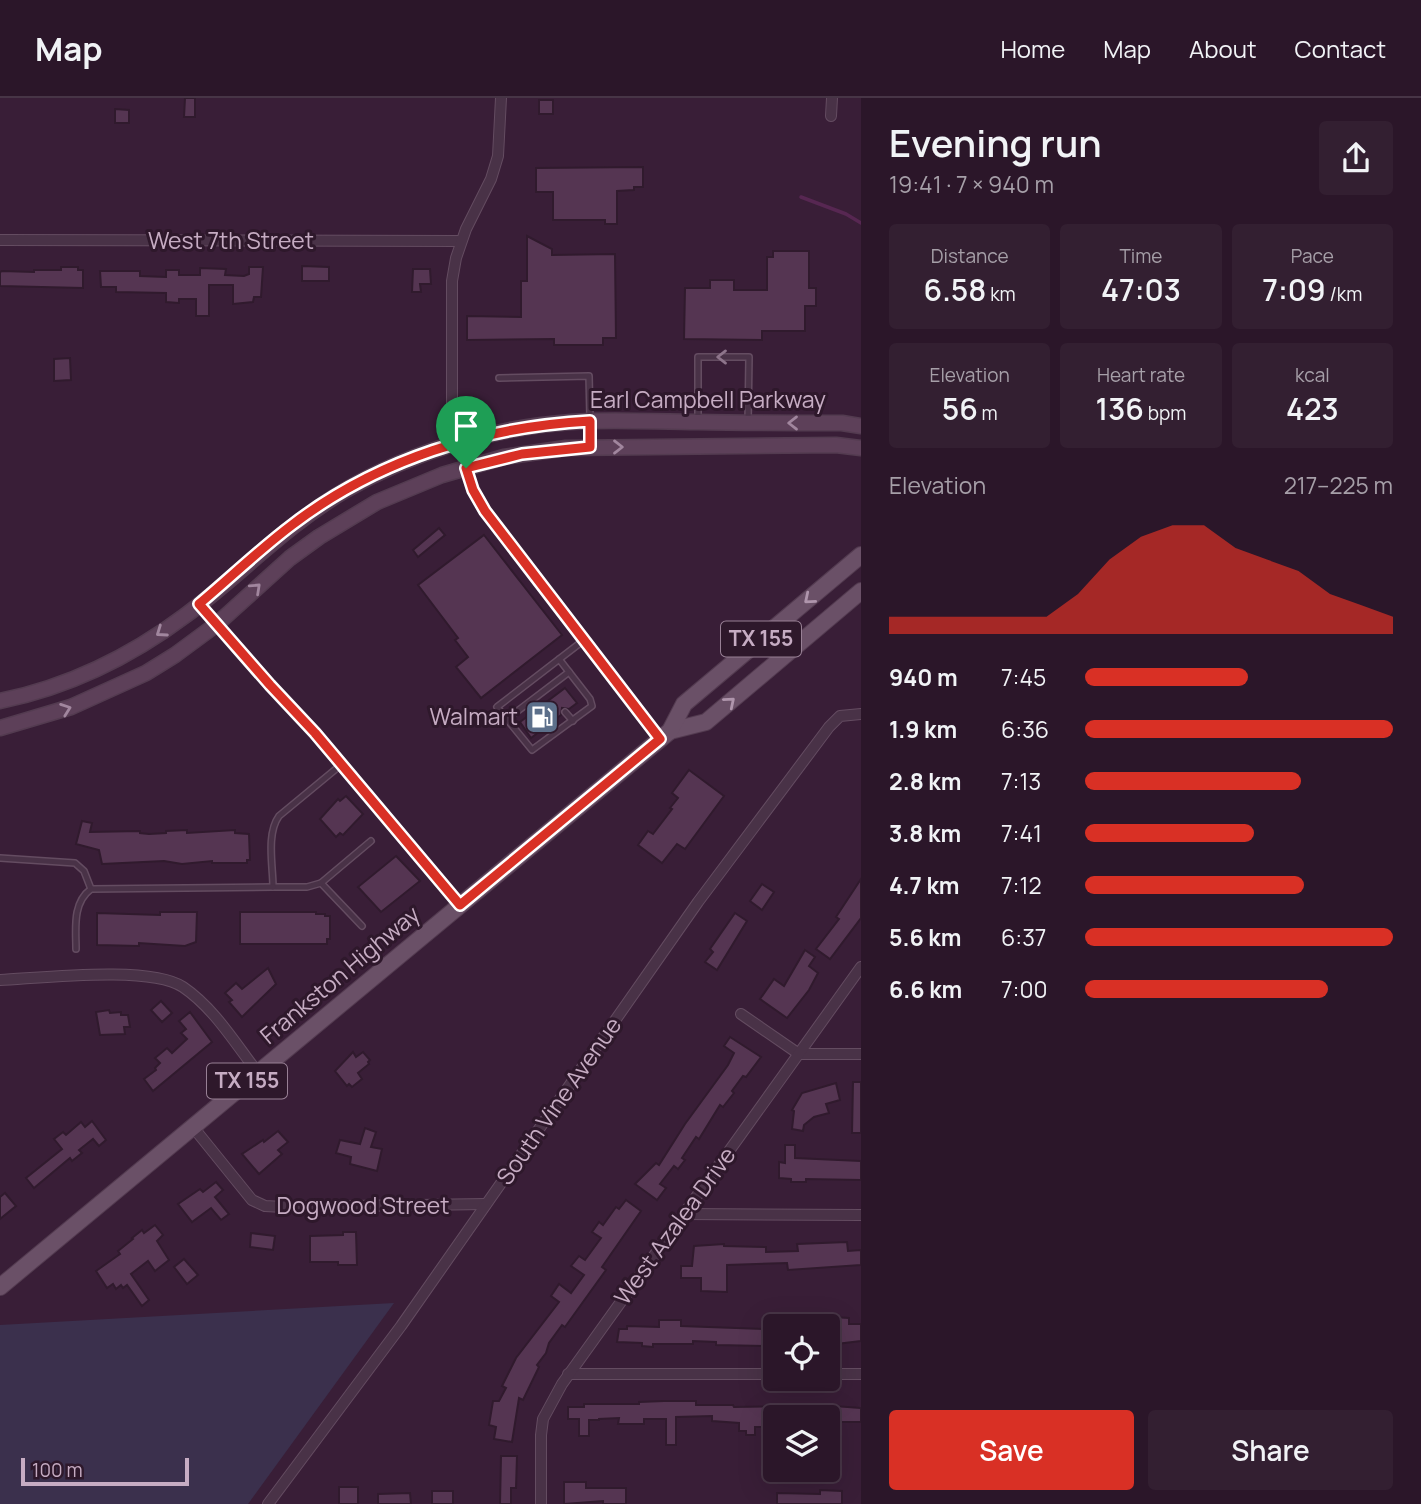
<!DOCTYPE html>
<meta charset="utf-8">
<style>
:root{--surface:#2b1629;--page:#331f31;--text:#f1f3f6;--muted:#a69fa8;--line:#473546;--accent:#d93025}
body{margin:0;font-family:Manrope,sans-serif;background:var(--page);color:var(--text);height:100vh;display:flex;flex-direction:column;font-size:26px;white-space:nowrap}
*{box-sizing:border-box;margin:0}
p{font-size:23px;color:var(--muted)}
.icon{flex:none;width:38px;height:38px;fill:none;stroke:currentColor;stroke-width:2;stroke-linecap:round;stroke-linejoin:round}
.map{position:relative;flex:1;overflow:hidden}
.side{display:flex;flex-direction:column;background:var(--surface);width:560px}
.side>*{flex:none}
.fabs{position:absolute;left:763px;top:1216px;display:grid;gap:14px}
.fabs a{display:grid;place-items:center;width:77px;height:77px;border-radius:7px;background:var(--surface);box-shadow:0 7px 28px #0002,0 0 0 2px var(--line);font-size:35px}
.scale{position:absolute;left:21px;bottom:18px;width:168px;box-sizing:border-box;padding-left:7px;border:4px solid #c6acc3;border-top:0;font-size:19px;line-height:24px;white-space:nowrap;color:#c6acc3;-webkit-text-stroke:5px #2e182b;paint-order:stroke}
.pin{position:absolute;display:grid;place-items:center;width:60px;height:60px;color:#fff;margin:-72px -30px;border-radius:50% 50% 50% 0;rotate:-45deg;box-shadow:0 0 7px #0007}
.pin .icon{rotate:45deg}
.round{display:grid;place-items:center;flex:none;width:74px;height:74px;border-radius:7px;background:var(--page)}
.head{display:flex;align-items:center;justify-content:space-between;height:119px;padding:0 28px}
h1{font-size:38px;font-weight:600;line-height:52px}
.metrics{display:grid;grid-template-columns:repeat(3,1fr);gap:10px;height:119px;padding:7px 28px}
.metrics div{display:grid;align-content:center;border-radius:7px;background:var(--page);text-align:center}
.metrics b{font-size:30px;font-weight:600}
.metrics small{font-size:19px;font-weight:400}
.metrics p{font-size:19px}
.chart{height:196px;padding:14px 28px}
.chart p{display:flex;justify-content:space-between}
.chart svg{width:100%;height:126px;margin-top:7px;fill:var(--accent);opacity:.7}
.primary-button{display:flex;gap:14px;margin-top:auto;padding:14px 28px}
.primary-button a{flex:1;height:80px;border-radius:7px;background:var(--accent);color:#fff;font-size:28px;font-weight:600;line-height:80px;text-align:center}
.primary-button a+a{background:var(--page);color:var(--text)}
ul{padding:0 28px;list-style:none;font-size:23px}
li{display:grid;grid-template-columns:112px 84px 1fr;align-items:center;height:52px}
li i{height:18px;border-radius:9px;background:var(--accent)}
header{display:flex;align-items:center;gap:42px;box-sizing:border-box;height:98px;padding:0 35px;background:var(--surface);border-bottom:2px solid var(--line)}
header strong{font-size:33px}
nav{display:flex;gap:38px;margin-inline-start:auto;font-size:24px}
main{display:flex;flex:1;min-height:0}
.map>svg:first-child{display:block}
.green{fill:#3b304d}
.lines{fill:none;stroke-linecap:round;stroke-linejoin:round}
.stream{stroke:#572752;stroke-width:3.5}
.building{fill:#553552;stroke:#301a2d;stroke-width:2}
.service-casing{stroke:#644c61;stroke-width:8}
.minor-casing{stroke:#644c61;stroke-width:12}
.secondary-casing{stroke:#533b50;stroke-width:17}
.primary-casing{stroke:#533b50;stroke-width:18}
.service{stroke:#493247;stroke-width:5}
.minor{stroke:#493247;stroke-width:10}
.secondary{stroke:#5d4059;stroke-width:14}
.primary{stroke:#6a5067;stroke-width:16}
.oneway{stroke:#8e758b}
.oneway2{stroke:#a1869e}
.oneway3{stroke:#af95ac}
.route-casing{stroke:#fff;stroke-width:14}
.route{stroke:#d93025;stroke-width:9}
.labels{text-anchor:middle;stroke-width:6;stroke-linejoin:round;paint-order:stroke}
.shield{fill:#2e182b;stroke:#988095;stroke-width:2}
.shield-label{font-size:21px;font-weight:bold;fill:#c6acc3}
.street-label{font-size:23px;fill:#c6acc3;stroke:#2e182b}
.poi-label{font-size:23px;fill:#c6acc3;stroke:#2e182b;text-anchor:end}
</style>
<header>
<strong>Map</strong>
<nav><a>Home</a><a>Map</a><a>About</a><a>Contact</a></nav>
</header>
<main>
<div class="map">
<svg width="861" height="1406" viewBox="0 0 861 1406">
<rect width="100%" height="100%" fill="#391e37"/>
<!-- green -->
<polygon class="green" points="394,1205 248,1406 0,1406 0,1227"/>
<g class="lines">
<!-- stream -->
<polyline class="stream" points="801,99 846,116 861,125"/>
</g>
<!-- building -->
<g class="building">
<polygon points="185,0 195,0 195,19 184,19"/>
<rect x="539" y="2" width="14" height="14"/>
<polygon points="115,11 129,12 129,25 115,25"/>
<polygon points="643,69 643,89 634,89 634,92 617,93 617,126 605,126 605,122 553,122 553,94 536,94 536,70"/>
<polygon points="527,138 552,151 552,157 615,156 616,240 603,240 603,247 554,247 554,241 467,242 467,218 521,219 521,183 527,183"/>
<polygon points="773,153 809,153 809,190 816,190 816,208 805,208 805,233 762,233 762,242 684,241 685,190 710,190 710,182 734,182 734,192 767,192 767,159 773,159"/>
<polygon points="302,168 329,169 329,183 302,183"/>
<polygon points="61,169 78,169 78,172 83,172 83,190 0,188 0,174 2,173 34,174 34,172 61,172"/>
<polygon points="249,169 263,169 261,199 254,199 253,204 233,206 233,187 209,187 209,218 196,218 196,201 179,201 179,205 166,204 166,195 116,194 116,189 101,189 100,173 140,173 140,178 166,179 166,172 179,172 179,177 200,177 200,170 226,171 225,177 244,178 249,176"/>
<polygon points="413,171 430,171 431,186 420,186 421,194 412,194"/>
<polygon points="70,260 71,282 54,283 54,261"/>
<polygon points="439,430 445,437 418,459 413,452"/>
<polygon points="484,437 562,537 481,600 456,569 468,559 455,542 458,540 418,487"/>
<polygon points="565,590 577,605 569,611 562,610 561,617 531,640 520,624"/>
<polygon points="689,672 724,698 685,751 677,746 662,765 638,747 648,733 653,736 672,711 670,710 678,700 672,695"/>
<polygon points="346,698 363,716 343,737 340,735 336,739 320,721 338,701 340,703"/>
<polygon points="82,723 92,725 90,734 140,733 140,735 149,736 166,735 166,733 187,732 187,735 235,732 235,735 249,736 250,762 247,762 247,765 212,765 212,763 182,766 164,763 102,766 99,752 76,746"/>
<polygon points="396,758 420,783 381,814 358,789"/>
<polygon points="861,781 861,820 830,861 816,851 839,821 836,819"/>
<polygon points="762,786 774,794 762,812 750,803"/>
<polygon points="160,814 197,814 196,844 185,848 139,845 139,848 97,847 97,815 160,817"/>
<polygon points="240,814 316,814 316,816 325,816 325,818 330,818 330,841 327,841 327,846 240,846"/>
<polygon points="735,815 747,823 717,872 705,864 713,854 710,851"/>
<polygon points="805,852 815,859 809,868 818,875 809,892 787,920 760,901 774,881 784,888"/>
<polygon points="268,870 276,886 242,919 229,904 232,902 225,895 236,885 242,891"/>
<polygon points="161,903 172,915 162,924 151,912"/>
<polygon points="109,912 110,915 121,914 121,917 128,917 130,929 124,929 125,936 100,937 96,914"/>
<polygon points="190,914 212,944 153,993 144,981 156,972 155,970 160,965 155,960 167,950 172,955 187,941 181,935 186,931 179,923"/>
<polygon points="730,939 761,959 746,979 743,978 732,993 734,995 723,1009 720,1007 699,1041 696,1039 682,1060 685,1062 678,1071 674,1068 660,1086 666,1090 657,1102 635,1086 656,1065 659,1067 685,1026 728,967 734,955 724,948"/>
<polygon points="353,954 356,959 363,954 370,962 368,964 369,966 358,975 362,981 352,989 349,986 347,988 335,973"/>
<polygon points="853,984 861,984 861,1035 852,1035"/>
<polygon points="836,985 840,1002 826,1006 829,1015 814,1019 804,1027 803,1033 792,1031 794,1013 792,1012 802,995"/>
<polygon points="92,1023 106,1042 99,1048 93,1041 79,1052 82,1055 72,1063 70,1060 34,1090 26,1080 62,1051 54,1041 63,1034 66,1037 81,1024 85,1029"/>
<polygon points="365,1030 376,1034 371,1049 382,1051 377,1073 350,1066 351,1059 336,1055 340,1042 360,1046"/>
<polygon points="278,1033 288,1044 278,1052 282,1056 259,1076 242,1056 263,1042 264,1044"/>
<polygon points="785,1047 795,1047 795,1060 861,1063 861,1082 806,1081 806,1084 791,1084 791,1081 779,1080 779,1064 785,1065"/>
<polygon points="216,1084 223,1092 215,1099 229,1116 221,1122 211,1110 192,1124 178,1106 200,1091 203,1094"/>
<polygon points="5,1095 16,1108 0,1121 0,1099"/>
<polygon points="626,1102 641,1113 602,1169 606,1172 565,1229 562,1227 549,1245 546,1255 537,1267 539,1269 523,1302 519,1300 512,1344 494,1341 496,1329 489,1327 493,1303 499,1303 506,1290 502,1288 516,1260 559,1204 551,1198 559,1186 571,1195 584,1177 571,1168 579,1158 585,1162 601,1140 592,1134 599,1124 603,1127 616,1109 619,1111"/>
<polygon points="155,1127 163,1137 157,1143 169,1162 155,1173 148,1163 131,1176 149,1202 142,1208 127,1187 123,1190 121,1187 116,1191 113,1186 107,1190 96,1173 120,1156 118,1153 133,1141 132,1140 142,1132 144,1135"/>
<polygon points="343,1134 356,1134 357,1167 338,1167 338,1164 310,1164 310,1138 343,1137"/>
<polygon points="251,1135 275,1138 273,1152 250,1149"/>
<polygon points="847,1144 848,1153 861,1152 861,1167 788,1172 787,1165 727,1167 727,1194 701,1193 701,1180 681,1180 681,1168 692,1168 694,1148 724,1146 724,1148 766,1149 766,1154 798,1153 797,1146"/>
<polygon points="184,1161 198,1177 187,1186 174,1169"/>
<polygon points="801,1217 849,1220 849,1226 861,1226 861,1243 836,1246 836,1234 828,1234 828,1228 778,1228 778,1220 801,1219"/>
<polygon points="659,1222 681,1222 681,1228 765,1231 765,1248 716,1247 716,1244 693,1243 693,1246 653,1246 653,1249 642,1248 642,1245 617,1244 619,1231 627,1231 627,1228 659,1229"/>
<polygon points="664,1303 696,1303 696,1307 733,1307 734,1309 799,1308 799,1320 775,1320 775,1324 771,1323 771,1329 755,1329 755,1337 746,1337 746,1333 739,1333 739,1325 712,1323 712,1318 676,1319 676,1347 666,1347 666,1321 644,1321 644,1326 618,1326 619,1320 599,1321 599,1322 589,1322 589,1338 579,1338 579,1321 568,1321 568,1309 584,1309 584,1306 639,1306 639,1304"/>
<polygon points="820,1307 861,1310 861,1324 841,1324 841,1327 828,1327 828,1320 816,1320 816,1310 820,1310"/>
<polygon points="501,1358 517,1358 516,1390 511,1390 511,1406 500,1406"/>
<polygon points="564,1384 586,1384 586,1390 626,1390 626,1406 603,1406 603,1403 564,1406"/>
<rect x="339" y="1389" width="19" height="17"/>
<polygon points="820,1392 842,1393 842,1406 777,1406 777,1395 820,1396"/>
<rect x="432" y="1393" width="21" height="13"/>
<polygon points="410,1395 411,1406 378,1406 378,1396"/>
</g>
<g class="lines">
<!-- service casing -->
<g class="service-casing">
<g id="service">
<polyline points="499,280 589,278 590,320"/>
<polyline points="698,321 698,259 749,259 748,325"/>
<polyline points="467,373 473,392 485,413 659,639"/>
<polyline points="217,526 270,587 315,634 457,804"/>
<polyline points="559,561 590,601 592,608 532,652 497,609 584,542"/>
<polyline points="565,614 573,623"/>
<polyline points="507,621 569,574"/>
<path d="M342,666l-63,52c-13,18 -6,50 -6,71h34l14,-4 41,43"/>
<polyline points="0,760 75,765 84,773 91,791"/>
<polyline points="321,785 371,743"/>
<path d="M76,851c0,-20 -4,-46 15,-60l182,-2"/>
</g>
</g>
<!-- minor casing -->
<g class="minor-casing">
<g id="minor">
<polyline points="831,18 832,0"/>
<polyline points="0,142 461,143"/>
<polyline points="466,370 452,319 452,183 456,160 466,131 491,81 498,58 501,0"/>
<path d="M0,882c41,-2 151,-15 183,7 31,21 52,56 75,86"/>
<polyline points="741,916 799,956 861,956"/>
<polyline points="193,1029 252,1102 265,1108 283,1109 486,1106"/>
<polyline points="685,1116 861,1117"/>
<polyline points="568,1276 775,1276"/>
<polyline points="828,1276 861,1276"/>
<polyline points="268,1406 401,1228 698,804 829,629 840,618 861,616"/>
<polyline points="541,1406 541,1337 543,1321 562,1286 861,869"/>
</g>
</g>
<!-- secondary casing -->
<g class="secondary-casing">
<g id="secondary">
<path d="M0,603c69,-14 130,-44 186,-86 55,-41 99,-89 158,-124 69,-40 148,-63 227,-69 42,-3 85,0 127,0 48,1 96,1 144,1l19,3"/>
<polyline points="0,630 71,609 146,575 175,557 217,526 290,460 319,439 377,404 442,377 504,359 566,350 836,347 861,350"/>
</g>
</g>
<!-- primary casing -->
<g class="primary-casing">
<g id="primary">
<polyline points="670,633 706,624 861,493"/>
<polyline points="0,1189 670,633 684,606 861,457"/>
</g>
</g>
<!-- service -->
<use href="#service" class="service"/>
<!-- minor -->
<use href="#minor" class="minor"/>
<!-- secondary -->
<use href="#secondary" class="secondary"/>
<!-- primary -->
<use href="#primary" class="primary"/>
</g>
<!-- one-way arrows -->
<defs><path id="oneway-chevron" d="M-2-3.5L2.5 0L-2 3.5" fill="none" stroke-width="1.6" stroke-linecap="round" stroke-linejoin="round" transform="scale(1.75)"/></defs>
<use class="oneway" href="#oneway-chevron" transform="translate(722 259) rotate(180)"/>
<g class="oneway2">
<use href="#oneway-chevron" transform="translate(793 325) rotate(-180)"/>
<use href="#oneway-chevron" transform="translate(618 349)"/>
<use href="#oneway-chevron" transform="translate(256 490) rotate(-43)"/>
<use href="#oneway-chevron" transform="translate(161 534) rotate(145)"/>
<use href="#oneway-chevron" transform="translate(66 611) rotate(-20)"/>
</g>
<g class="oneway3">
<use href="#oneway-chevron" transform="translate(809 501) rotate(140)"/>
<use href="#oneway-chevron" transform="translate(730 604) rotate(-40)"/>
</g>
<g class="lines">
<!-- route casing -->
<g class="route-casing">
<path id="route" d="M590,323v26l-68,7 -56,14 7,22 12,21 175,228 -200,166 -145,-172 -45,-48 -71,-81c31,-26 61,-55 93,-79 86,-66 191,-98 298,-104z"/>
</g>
<!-- route -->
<use href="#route" class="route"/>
</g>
<!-- icons -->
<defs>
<g id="fuel-square" transform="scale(1.75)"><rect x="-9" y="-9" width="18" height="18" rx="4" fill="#5c6f8a" stroke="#2e182b"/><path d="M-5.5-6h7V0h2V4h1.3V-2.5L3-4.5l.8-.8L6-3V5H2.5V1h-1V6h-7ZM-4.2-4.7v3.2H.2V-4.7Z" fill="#fff"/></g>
</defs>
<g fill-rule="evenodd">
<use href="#fuel-square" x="542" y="619"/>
</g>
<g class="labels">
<!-- shield labels -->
<g class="shield">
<rect x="721" y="523.5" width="80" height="35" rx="5"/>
<rect x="207" y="965.5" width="80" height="35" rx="5"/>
</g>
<g class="shield-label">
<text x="761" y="548">TX 155</text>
<text x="247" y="990">TX 155</text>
</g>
<!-- street labels -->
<g class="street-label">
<text x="231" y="151">West 7th Street</text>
<text x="708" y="310">Earl Campbell Parkway</text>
<text transform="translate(340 877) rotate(-40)" y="8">Frankston Highway</text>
<text transform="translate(559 1003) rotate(-55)" y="8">South Vine Avenue</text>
<text x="363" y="1116">Dogwood Street</text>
<text transform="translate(675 1128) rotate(-54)" y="8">West Azalea Drive</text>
</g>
<!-- poi labels -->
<g class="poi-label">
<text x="518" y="627">Walmart</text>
</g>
</g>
</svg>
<div class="fabs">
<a><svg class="icon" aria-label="locate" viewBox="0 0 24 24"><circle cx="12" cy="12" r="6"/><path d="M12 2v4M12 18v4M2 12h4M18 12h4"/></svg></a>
<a><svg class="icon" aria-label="layers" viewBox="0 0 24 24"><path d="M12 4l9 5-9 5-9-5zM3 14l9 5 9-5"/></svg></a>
</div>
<div class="scale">100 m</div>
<div class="pin" style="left:466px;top:370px;background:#1e9e55"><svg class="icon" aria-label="arrive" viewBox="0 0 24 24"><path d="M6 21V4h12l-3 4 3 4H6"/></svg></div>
</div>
<section class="side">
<div class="head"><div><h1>Evening run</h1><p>19:41 · 7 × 940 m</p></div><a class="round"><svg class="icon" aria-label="share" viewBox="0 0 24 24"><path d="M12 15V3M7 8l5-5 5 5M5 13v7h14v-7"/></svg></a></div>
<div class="metrics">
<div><p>Distance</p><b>6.58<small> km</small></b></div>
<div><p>Time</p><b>47:03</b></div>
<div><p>Pace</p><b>7:09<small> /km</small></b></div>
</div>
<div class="metrics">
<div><p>Elevation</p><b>56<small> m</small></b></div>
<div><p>Heart rate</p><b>136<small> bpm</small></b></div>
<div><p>kcal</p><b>423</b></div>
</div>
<div class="chart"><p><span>Elevation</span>217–225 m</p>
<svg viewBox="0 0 160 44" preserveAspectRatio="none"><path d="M0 44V38L10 38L20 38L30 38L40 38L50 38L60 30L70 18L80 10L90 6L100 6L110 14L120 18L130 22L140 30L150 34L160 38V44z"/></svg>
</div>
<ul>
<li><b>940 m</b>7:45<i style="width:53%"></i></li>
<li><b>1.9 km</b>6:36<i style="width:100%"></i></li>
<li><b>2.8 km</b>7:13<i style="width:70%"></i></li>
<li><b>3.8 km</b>7:41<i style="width:55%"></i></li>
<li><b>4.7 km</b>7:12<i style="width:71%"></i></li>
<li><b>5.6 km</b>6:37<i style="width:100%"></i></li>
<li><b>6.6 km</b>7:00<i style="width:79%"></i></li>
</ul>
<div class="primary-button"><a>Save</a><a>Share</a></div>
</section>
</main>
